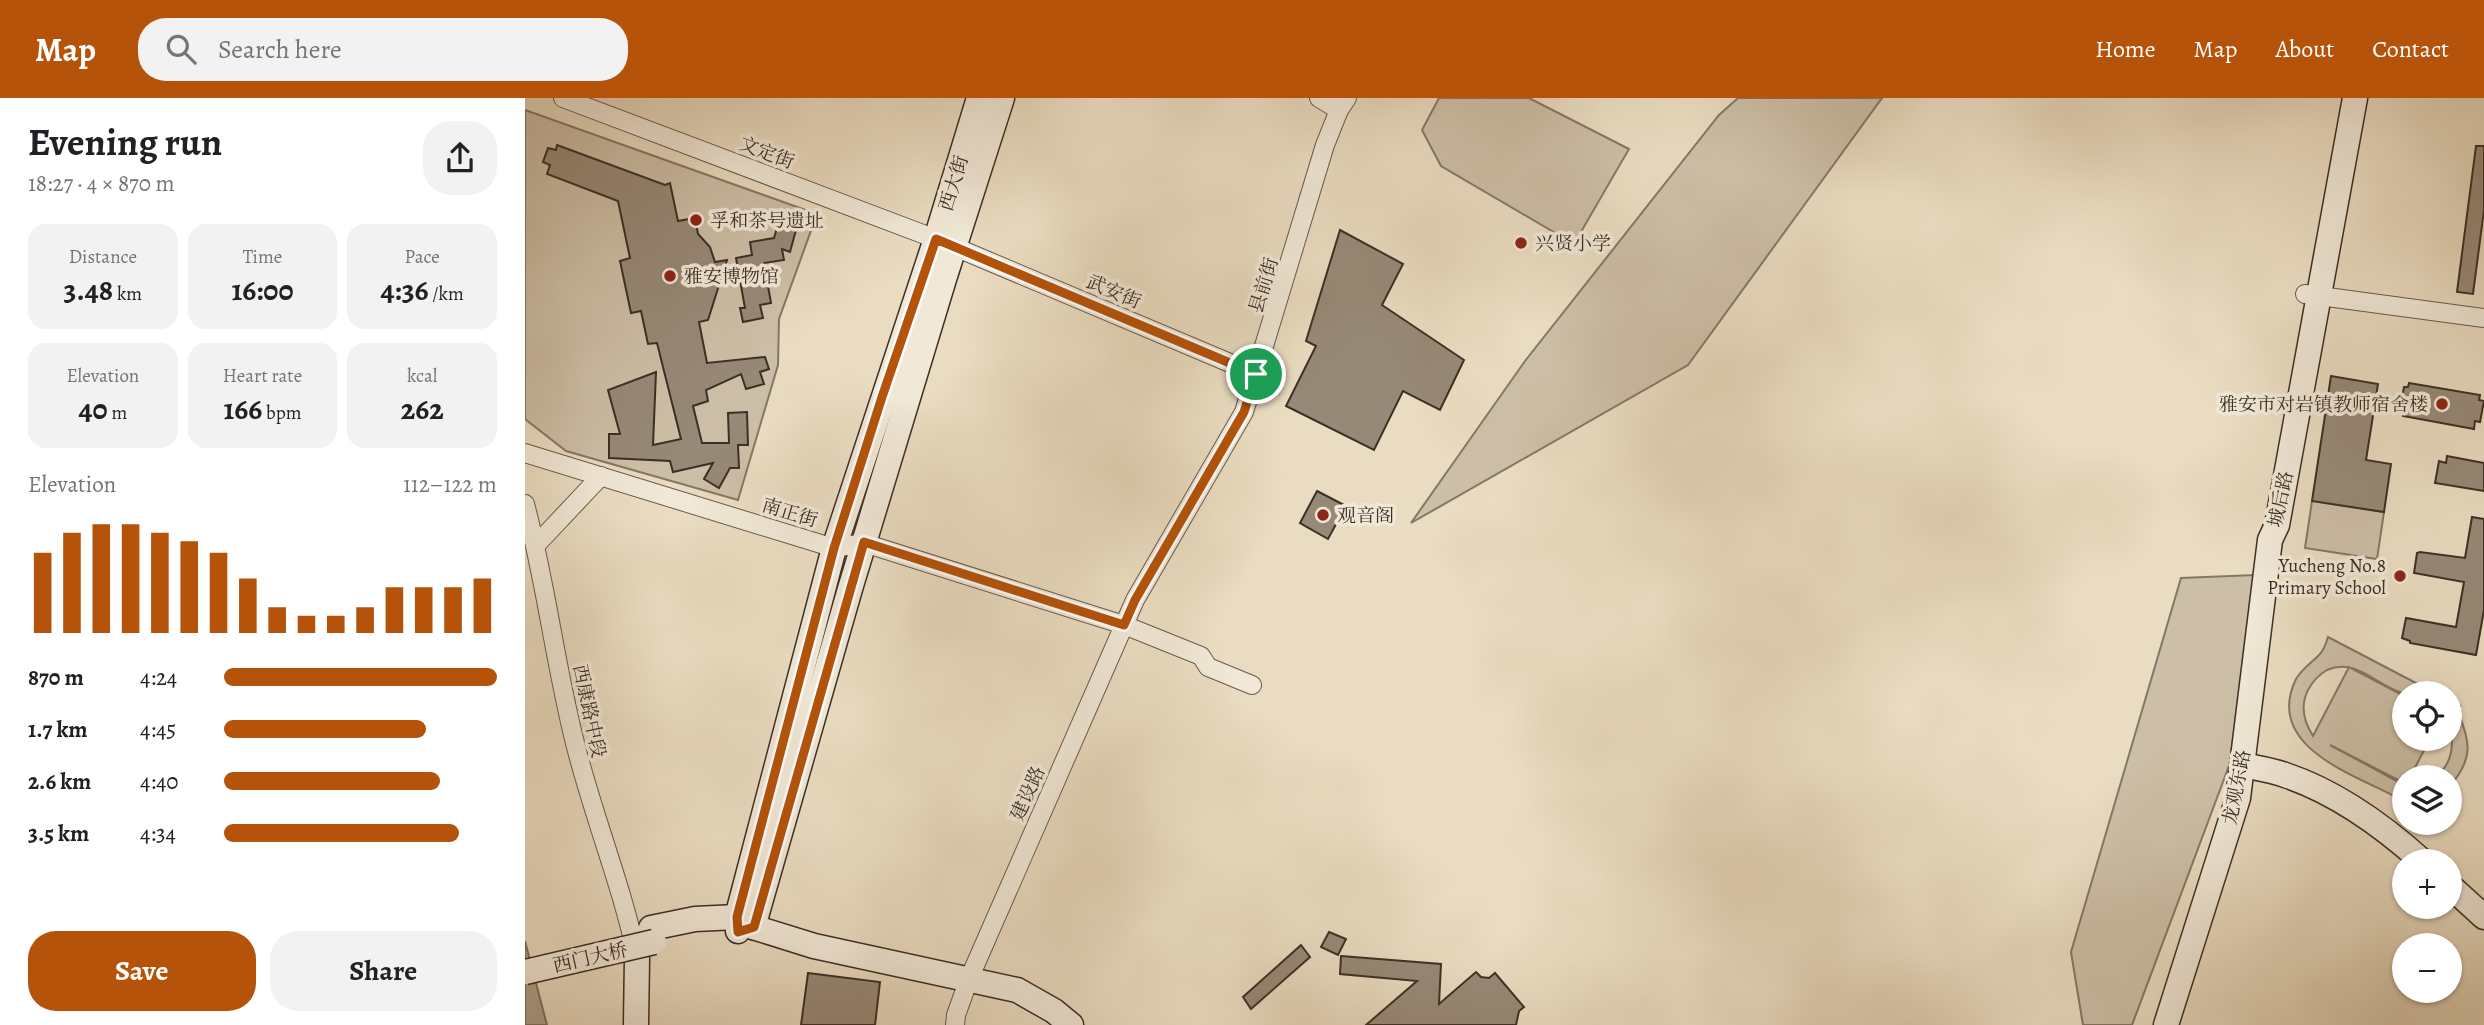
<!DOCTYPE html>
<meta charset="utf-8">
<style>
:root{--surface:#fff;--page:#f2f2f2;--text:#202124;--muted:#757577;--accent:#b45309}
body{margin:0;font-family:Alegreya,"Noto Serif SC",serif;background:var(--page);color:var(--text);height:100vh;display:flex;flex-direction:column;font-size:26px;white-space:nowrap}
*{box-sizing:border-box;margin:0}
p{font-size:23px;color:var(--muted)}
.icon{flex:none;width:38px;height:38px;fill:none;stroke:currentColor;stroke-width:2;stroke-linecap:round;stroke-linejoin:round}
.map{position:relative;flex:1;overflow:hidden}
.sheet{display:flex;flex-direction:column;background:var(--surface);width:525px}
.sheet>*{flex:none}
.fabs{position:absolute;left:1867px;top:583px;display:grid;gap:14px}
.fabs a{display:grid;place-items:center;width:70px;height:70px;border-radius:50%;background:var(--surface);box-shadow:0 2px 5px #0004;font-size:35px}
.pin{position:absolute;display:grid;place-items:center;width:60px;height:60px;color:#fff;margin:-30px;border:4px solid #fff;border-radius:50%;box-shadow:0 2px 7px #0007}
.round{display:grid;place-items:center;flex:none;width:74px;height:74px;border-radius:28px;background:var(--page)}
.headline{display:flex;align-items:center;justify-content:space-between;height:119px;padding:0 28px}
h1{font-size:38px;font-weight:600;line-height:52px}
.metrics{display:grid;grid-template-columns:repeat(3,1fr);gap:10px;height:119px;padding:7px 28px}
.metrics div{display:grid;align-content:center;border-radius:18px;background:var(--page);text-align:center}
.metrics b{font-size:30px;font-weight:600}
.metrics small{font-size:19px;font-weight:400}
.metrics p{font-size:19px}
.chart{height:196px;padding:14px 28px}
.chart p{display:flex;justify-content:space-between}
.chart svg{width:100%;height:126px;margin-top:7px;stroke:var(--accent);stroke-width:6}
.action{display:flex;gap:14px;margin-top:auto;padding:14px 28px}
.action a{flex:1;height:80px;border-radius:28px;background:var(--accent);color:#fff;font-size:28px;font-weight:600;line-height:80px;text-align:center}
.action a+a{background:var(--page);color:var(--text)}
ul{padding:0 28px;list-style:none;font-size:23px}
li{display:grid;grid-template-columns:112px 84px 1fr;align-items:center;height:52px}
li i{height:18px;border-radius:9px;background:var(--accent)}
header{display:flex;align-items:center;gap:42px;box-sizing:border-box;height:98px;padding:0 35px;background:var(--accent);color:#fff}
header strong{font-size:33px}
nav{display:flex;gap:38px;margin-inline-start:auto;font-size:24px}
.search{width:490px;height:63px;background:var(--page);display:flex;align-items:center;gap:18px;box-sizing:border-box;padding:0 24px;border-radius:28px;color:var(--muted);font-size:26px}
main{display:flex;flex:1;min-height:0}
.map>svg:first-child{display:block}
.green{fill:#cdbfa7;stroke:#857766;stroke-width:2}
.water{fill:#afa18c;stroke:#817363;stroke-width:2}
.building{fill:#978977;stroke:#3d2f26;stroke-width:2}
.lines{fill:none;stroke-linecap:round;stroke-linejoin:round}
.street-casing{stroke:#685a4d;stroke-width:20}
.secondary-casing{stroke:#3d2f26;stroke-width:27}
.street{stroke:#f1e8d7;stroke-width:18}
.secondary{stroke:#f1e8d7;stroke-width:24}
.secondary-bridge-casing{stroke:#3d2f26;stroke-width:27;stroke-linecap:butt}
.secondary-bridge{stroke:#f1e8d7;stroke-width:24}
.route-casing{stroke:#fff;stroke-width:14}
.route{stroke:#b45309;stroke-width:9}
.poi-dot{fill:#8f2418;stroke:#f1e8d7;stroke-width:2.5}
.labels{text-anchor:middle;stroke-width:7;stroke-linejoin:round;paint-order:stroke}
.street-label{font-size:19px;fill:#3d2f26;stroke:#f1e8d7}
.poi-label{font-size:19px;fill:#3d2f26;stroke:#f1e8d7;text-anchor:start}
</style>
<header>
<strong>Map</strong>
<div class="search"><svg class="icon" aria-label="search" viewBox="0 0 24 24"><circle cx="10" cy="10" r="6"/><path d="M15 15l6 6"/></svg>Search here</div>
<nav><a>Home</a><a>Map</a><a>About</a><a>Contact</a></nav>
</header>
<main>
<section class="sheet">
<div class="headline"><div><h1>Evening run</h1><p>18:27 · 4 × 870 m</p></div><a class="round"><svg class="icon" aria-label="share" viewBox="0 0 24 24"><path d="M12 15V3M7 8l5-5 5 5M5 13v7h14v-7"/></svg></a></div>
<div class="metrics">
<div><p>Distance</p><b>3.48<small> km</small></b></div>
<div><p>Time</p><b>16:00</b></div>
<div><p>Pace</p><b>4:36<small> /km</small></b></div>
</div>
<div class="metrics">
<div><p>Elevation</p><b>40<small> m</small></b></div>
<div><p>Heart rate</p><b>166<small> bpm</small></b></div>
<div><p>kcal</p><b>262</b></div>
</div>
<div class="chart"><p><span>Elevation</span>112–122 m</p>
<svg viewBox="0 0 160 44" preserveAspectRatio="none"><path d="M5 44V16M15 44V9M25 44V6M35 44V6M45 44V9M55 44V12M65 44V16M75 44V25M85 44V35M95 44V38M105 44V38M115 44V35M125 44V28M135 44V28M145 44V28M155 44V25"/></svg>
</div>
<ul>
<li><b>870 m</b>4:24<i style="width:100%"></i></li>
<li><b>1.7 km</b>4:45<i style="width:74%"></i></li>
<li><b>2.6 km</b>4:40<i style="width:79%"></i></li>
<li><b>3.5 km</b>4:34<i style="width:86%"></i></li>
</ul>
<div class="action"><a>Save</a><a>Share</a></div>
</section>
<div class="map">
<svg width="1959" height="927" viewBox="0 0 1959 927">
<rect width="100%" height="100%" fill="#eadcc1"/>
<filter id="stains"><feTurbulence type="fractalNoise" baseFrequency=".00286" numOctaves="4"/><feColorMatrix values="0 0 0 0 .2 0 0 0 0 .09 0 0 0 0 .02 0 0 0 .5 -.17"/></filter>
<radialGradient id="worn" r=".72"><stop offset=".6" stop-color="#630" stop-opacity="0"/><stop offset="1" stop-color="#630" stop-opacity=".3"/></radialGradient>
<!-- green -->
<g class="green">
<polygon points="914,0 1004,0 1104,51 1049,146 916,68 897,32"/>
<polygon points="1213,0 1357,0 1163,267 886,425 1000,263 1194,17"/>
<polygon points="0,12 292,116 254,221 253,267 213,402 41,353 0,321"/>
<polygon points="1787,403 1859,414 1852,461 1780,450"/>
<polygon points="1730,477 1705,665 1607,927 1558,927 1546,854 1656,480"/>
<path d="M1803,539l107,56c-10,0 -25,2 -32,0 -27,-7 -46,-36 -76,-23 -9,5 -14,11 -19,20 -8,16 -4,32 5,46l36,-69 55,29 1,42 25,1 -20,38h-5l-1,6 -74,-38 74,40v13l-10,-2c-44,-23 -130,-51 -98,-117 6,-10 14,-15 22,-23 5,-4 8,-12 10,-19z"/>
<path d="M1925,603l10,5 -2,6c13,31 15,47 -8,74v-9h-16c27,-16 16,-50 16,-76z"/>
</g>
<!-- water -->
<polygon class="water" points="0,843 22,927 0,927"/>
<!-- building -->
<g class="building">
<polygon points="32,47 140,87 145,85 153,123 170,120 173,136 185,149 190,164 202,162 183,222 174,224 182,265 240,259 244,271 235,274 239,286 221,291 216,276 181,292 183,303 168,308 177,345 204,345 203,315 222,314 223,347 213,347 214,370 205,370 194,390 179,381 188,365 148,374 145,363 84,360 84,336 95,336 83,292 131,274 128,347 156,341 132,245 123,246 116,213 106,215 95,163 105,160 93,103 22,76 25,67 18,64 23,50 31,52"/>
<polygon points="1951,48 1959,48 1959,112 1948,196 1932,194"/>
<polygon points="256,116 274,121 265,154 257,151 259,162 239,165 246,205 235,207 238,220 218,224 215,210 220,210 211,160 227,157 225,144 249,140"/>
<polygon points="815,132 878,166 857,207 939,262 915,312 878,293 849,352 761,308 791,248 781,243"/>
<polygon points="1806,278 1853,286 1841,362 1866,366 1859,414 1787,403"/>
<polygon points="1884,285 1955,297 1954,302 1959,303 1955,324 1950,323 1949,331 1878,318 1879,310 1875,310 1879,289 1883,289"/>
<polygon points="1922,358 1959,365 1959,393 1910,385 1914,363 1921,365"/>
<polygon points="792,393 821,408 803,441 775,425"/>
<polygon points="1947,419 1959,421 1959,512 1951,557 1885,545 1885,543 1877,540 1881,520 1931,529 1939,484 1889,475 1892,455 1895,454 1940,460"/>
<polygon points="804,834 821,841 813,857 796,849"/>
<polygon points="776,847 785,859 726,911 718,899"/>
<polygon points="816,858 916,866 914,906 951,874 956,879 964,880 970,875 999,909 994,913 991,927 841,927 892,883 815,876"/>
<polygon points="283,875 355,884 350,927 276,927"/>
</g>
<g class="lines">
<!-- street casing -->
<g class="street-casing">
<g id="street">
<polyline points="38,0 411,141 731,276"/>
<polyline points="794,0 814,12"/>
<polyline points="1780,196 1959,220"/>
<polyline points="0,355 309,450 339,445 599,527 676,558 683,569 727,587"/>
<path d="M0,406c21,79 30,160 50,239 18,73 47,142 62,215"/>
<polyline points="11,447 76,378"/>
<polyline points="430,927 431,917 444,881 610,502 719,314 800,47 814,12 822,0"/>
</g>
</g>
<!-- secondary casing -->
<g class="secondary-casing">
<g id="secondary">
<path d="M1718,667c14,3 29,5 42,10 51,17 98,51 137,86"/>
<polyline points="1925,788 1959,819"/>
<polyline points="228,829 325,491 419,181 477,0"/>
<polyline points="126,830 170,821 212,819 228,829 289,848 492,892 529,913 546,927"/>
<polyline points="213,833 212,819 309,450 411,141 454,0"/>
<polyline points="111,927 112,860"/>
<polyline points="1641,927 1713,700 1745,442 1752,427 1830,0"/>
</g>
</g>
<!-- street -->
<use href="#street" class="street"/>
<!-- secondary -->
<use href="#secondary" class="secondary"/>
<!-- secondary-bridge casing -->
<g class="secondary-bridge-casing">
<polyline id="secondary-bridge" points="0,874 129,844"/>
</g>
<!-- secondary-bridge -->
<use href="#secondary-bridge" class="secondary-bridge"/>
</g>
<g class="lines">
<!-- route casing -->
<g class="route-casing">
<polygon id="route" points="411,141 731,276 719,314 610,502 599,527 339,444 229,829 213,834 212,819 309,450 357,299"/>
</g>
<!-- route -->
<use href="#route" class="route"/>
</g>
<!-- markers -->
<g class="poi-dot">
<circle cx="171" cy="122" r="7"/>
<circle cx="996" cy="145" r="7"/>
<circle cx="145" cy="178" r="7"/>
<circle cx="1917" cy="306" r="7"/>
<circle cx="798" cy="417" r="7"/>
<circle cx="1875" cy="478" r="7"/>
</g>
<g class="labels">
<!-- street labels -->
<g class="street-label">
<text transform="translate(242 54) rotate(21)" y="7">文定街</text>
<text transform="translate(428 85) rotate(-73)" y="7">西大街</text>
<text transform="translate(738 187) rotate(-73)" y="7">县前街</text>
<text transform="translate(589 193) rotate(23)" y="7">武安街</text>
<text transform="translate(1755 401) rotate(-78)" y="7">城后路</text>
<text transform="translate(265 414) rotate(17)" y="7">南正街</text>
<text transform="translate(65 613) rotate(78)" y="7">西康路中段</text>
<text transform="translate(1711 689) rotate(-79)" y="7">龙观东路</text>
<text transform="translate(502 695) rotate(-66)" y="7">建设路</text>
<text transform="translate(65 859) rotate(-13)" y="7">西门大桥</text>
</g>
<!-- poi labels -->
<g class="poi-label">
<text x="185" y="129">孚和茶号遗址</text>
<text x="1010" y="152">兴贤小学</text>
<text x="159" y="185">雅安博物馆</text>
<text x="1903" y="313" text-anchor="end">雅安市对岩镇教师宿舍楼</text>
<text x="812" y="424">观音阁</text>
<text x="1861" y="474" text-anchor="end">Yucheng No.8<tspan x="1861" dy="22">Primary School</tspan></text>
</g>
</g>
<rect width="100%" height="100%" filter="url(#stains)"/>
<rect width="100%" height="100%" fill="url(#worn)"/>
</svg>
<div class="fabs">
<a><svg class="icon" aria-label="locate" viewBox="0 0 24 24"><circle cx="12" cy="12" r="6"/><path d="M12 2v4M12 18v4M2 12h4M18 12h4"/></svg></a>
<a><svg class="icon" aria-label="layers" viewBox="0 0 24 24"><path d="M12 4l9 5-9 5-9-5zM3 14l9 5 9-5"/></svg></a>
<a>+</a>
<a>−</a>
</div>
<div class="pin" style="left:731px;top:276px;background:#1e9e55"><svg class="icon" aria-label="arrive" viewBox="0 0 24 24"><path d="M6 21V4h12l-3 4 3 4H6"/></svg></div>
</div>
</main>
